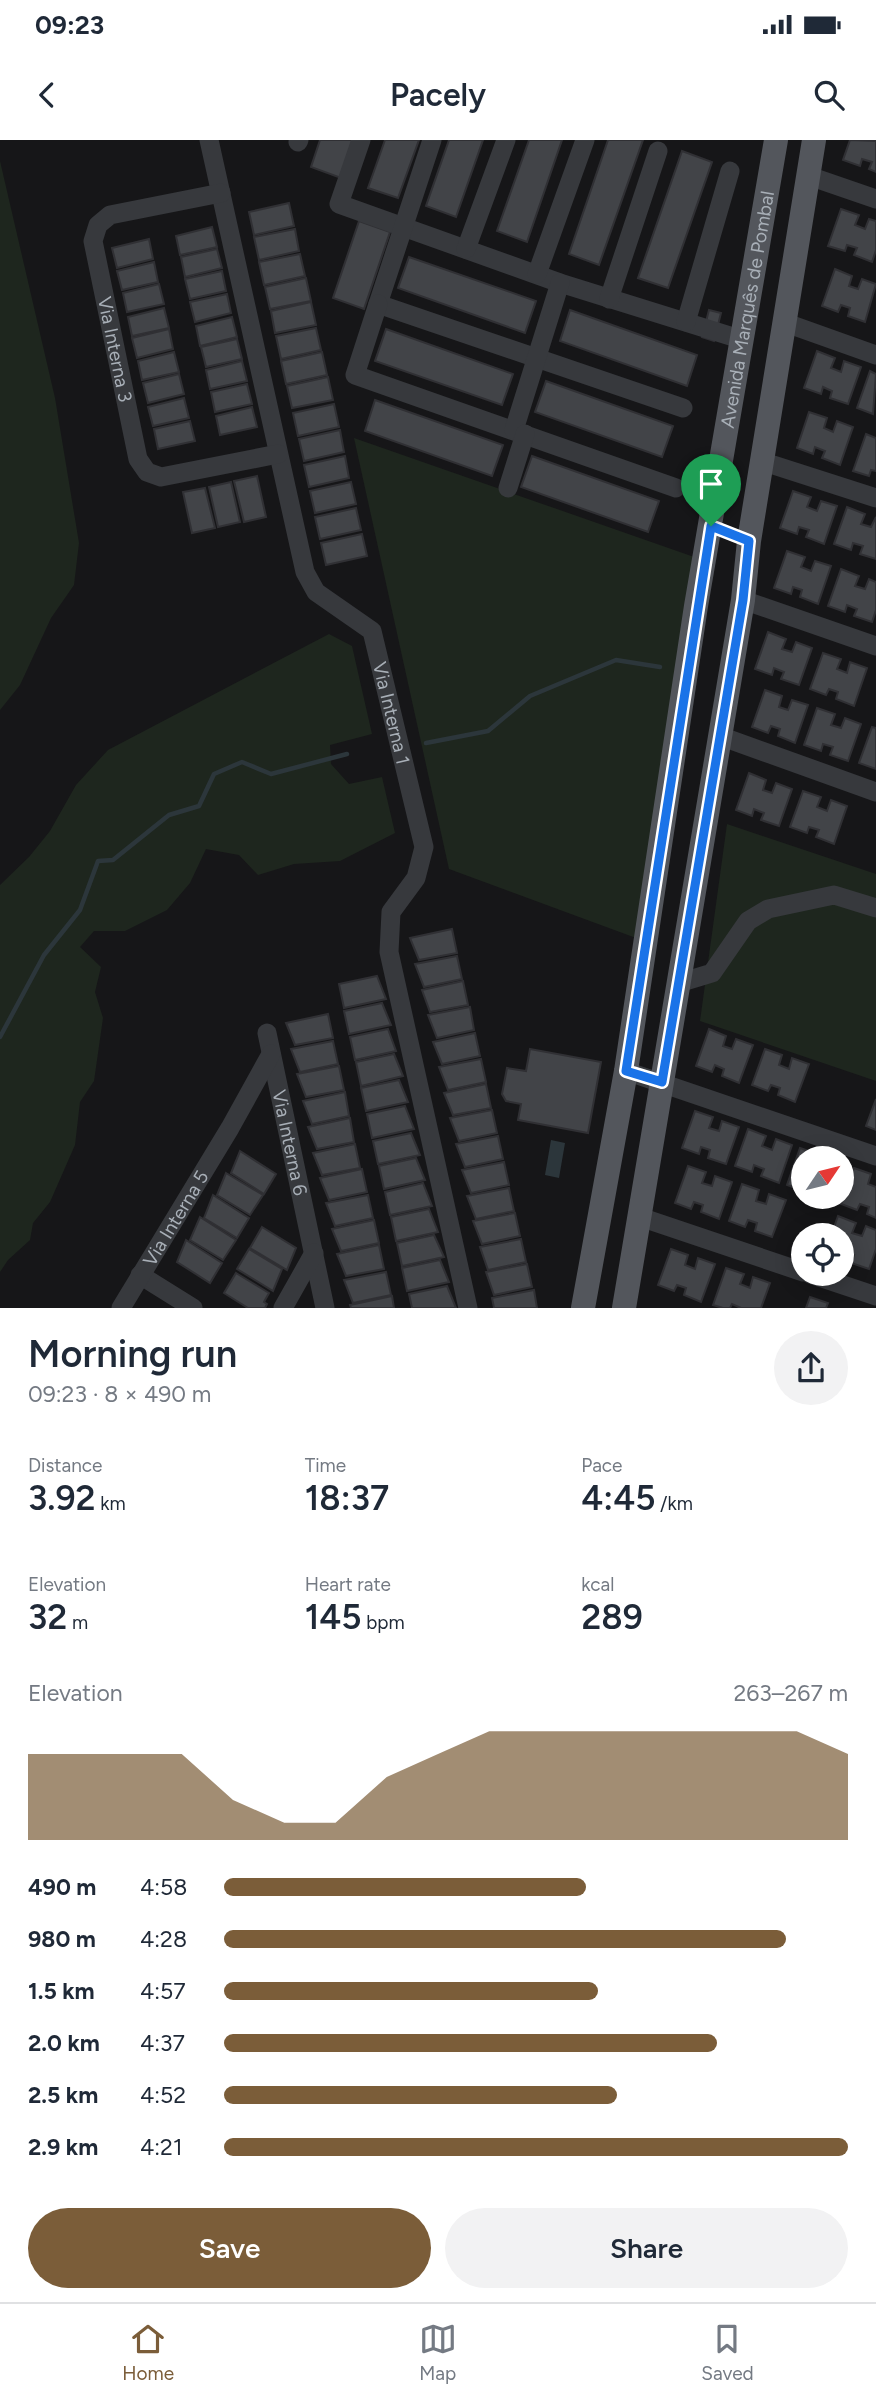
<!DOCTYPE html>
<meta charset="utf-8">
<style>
:root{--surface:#fff;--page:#f2f2f3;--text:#1f2937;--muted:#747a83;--line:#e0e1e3;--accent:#7b5d39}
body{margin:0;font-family:Figtree,sans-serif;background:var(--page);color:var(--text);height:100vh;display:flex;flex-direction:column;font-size:26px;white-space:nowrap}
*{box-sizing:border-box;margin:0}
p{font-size:23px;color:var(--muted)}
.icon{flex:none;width:38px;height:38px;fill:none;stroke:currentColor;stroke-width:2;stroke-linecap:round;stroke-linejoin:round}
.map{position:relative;height:1168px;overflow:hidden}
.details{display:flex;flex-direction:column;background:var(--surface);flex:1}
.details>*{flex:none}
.needle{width:46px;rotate:55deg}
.buttons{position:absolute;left:791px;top:1006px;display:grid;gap:14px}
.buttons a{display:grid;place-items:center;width:63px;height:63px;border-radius:50%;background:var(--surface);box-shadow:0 4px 18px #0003;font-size:35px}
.pin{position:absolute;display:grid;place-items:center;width:60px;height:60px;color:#fff;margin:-72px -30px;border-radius:50% 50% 50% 0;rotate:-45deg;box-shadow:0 0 7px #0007}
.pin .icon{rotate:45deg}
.round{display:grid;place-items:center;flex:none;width:74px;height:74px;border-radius:37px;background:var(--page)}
.head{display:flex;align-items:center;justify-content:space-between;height:119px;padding:0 28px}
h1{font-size:38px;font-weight:600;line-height:52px}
.figures{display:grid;grid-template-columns:repeat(3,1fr);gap:10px;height:119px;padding:7px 28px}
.figures div{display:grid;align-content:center}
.figures b{font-size:35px;font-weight:600}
.figures small{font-size:19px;font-weight:400}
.figures p{font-size:19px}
.chart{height:196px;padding:14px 28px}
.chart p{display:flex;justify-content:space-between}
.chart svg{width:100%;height:126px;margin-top:7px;fill:var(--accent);opacity:.7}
.action{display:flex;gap:14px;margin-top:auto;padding:14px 28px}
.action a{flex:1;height:80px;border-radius:42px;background:var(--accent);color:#fff;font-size:28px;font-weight:600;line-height:80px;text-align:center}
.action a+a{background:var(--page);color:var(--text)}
ul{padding:0 28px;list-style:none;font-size:23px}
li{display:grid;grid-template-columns:112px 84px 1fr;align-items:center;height:52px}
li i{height:18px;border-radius:9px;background:var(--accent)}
.status{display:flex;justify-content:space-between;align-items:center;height:49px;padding:0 35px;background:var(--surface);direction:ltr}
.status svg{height:19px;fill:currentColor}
header{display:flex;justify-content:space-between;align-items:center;height:91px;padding:0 28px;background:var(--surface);font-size:32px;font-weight:600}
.tabs{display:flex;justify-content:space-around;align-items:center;height:98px;border-top:2px solid var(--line);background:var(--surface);font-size:19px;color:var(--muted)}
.tabs a{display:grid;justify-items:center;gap:4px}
.tabs .on{color:var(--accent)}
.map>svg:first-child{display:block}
.green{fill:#1e261e}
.water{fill:#2c363b}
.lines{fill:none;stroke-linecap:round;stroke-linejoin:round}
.stream{stroke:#2c363b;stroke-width:4.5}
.building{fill:#424448;stroke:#303034;stroke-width:2}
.minor{stroke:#37393d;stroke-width:19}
.major{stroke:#53565c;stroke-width:24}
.route-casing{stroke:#fff;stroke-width:14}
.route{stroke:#1a73e8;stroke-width:9}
.labels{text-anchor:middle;stroke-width:5;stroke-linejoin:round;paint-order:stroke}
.street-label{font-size:19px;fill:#a8afb7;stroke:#111113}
</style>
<div class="status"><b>09:23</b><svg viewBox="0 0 49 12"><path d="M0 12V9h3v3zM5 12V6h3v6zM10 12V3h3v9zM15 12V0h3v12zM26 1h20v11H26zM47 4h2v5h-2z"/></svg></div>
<header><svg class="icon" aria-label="back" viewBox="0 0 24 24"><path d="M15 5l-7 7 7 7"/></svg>Pacely<svg class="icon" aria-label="search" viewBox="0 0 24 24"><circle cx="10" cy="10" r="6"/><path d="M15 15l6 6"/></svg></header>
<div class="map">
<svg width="876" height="1168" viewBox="0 0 876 1168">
<rect width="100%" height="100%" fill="#161618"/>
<!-- green -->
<g class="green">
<polygon points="0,21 55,258 79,403 74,445 51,478 20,545 0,570"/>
<polygon points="354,298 697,418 636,798 449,729"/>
<polygon points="329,494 352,506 372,594 330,605 331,624 349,644 382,637 395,693 340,721 294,724 258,735 239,715 206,709 190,743 167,770 125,791 94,791 80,807 101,827 95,852 103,878 94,941 80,962 75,1005 50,1062 33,1083 30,1100 8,1120 0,1132 0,745 29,717 50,691 76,645 108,610"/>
<polygon points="727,684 876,734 876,941 700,881"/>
</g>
<!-- water -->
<polygon class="water" points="551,1000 565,1003 559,1038 545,1035"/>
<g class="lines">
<!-- stream -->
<g class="stream">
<polyline points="426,603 488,591 530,556 616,520 660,527"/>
<polyline points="0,897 44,815 80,770 98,721 113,720 169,675 199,666 214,634 242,622 271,634 347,614"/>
</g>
</g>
<!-- building -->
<g class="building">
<polygon points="320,0 354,0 341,38 311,27"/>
<polygon points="385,0 419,0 398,58 368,48"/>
<polygon points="449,0 483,0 456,77 426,66"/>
<polygon points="529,0 562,0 527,102 497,91"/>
<polygon points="608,0 643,0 599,125 569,114"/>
<polygon points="850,0 876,1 876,32 869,29 872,22 862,19 860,26 843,20"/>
<polygon points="682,11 712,22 668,148 638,138"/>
<polygon points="289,63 294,86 254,95 249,72"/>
<polygon points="841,69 859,75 855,85 865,89 869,79 876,81 876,110 872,122 854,115 857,108 847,105 845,111 828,106"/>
<polygon points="359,81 390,92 364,169 333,158"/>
<polygon points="212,87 217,107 180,115 176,96"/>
<polygon points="295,89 299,111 259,120 254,97"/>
<polygon points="149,99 153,119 117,128 112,108"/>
<polygon points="217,109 222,128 185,137 181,117"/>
<polygon points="300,114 305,136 264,145 259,122"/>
<polygon points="409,117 536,161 525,193 398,148"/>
<polygon points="154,122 158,142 122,150 117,131"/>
<polygon points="835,129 852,136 849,146 858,149 862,139 876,144 865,182 848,176 850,168 841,165 838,172 822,166"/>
<polygon points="222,131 226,151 190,159 185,139"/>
<polygon points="306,138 311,161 270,169 265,147"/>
<polygon points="159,144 164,164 127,172 123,153"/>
<polygon points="227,154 231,173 195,182 190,162"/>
<polygon points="311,162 316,185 275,193 271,171"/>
<polygon points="164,168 169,188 132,196 128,177"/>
<polygon points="570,170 697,215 687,246 560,201"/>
<polygon points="709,170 721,173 714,201 702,197"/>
<polygon points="232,177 237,197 200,206 196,186"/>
<polygon points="316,188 321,210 281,219 276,196"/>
<polygon points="169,189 173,209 137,218 132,198"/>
<polygon points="386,189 513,234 502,265 375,221"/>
<polygon points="237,199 242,219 206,227 201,207"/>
<polygon points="817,211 835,218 831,228 841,232 844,221 861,227 848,264 830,258 832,251 823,247 821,254 804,248"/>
<polygon points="174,212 179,232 142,240 138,221"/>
<polygon points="322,212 327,235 286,244 281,221"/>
<polygon points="242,221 247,241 210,249 206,230"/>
<polygon points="870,231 876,234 873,274 857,268"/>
<polygon points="179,234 184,254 148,263 143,243"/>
<polygon points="328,237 333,260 292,268 287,246"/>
<polygon points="546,241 673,286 662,317 535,272"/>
<polygon points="247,244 252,264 215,272 211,252"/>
<polygon points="184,258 189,278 153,286 148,267"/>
<polygon points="375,260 503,305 492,336 365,291"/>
<polygon points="334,264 339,287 298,296 293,273"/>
<polygon points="252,267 257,287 220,295 216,276"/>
<polygon points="809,272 827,278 824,288 833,292 837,281 853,287 840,325 822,318 825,311 815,307 813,314 797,308"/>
<polygon points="190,281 195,301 158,309 154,289"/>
<polygon points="340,290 344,312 304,321 299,299"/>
<polygon points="866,294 876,298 876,331 871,330 869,336 853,331"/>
<polygon points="345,316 349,338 309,347 304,325"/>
<polygon points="532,316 659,361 648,392 521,347"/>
<polygon points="257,336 266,377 244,382 234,341"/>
<polygon points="231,342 240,382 218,387 209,347"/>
<polygon points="351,342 356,364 315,373 310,351"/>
<polygon points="205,348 215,388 192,393 183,352"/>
<polygon points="793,351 811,357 807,367 817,371 821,361 837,366 824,404 806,397 809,390 799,387 797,394 780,388"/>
<polygon points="847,367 865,374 861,384 871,387 876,377 876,419 860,414 863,406 853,403 851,410 834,404"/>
<polygon points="356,368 361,390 320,399 315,377"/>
<polygon points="362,394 367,416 326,425 321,403"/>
<polygon points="787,411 805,417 801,427 811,431 815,421 831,426 818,464 800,457 802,450 793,447 791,454 774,448"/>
<polygon points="841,429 859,436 855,446 865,449 869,439 876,442 876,470 872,482 854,476 857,469 847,465 845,472 828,466"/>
<polygon points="768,492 786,499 782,509 792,512 796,502 812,508 799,545 781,539 784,532 774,528 772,535 755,529"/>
<polygon points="823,513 841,519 837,529 847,533 850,522 867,528 854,566 836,559 838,552 829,549 826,555 810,549"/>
<polygon points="765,550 782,556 779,567 788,570 792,560 808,565 795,603 778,596 780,589 771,586 768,593 752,587"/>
<polygon points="817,568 835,574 831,585 841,588 845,578 861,584 848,621 830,615 833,607 823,604 821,611 804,605"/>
<polygon points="872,587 876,588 876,629 859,623"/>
<polygon points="749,633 766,640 763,650 772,653 776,643 792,649 779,686 761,680 764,673 754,669 752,676 736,670"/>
<polygon points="803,651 821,657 817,667 827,671 831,660 847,666 834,704 816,697 819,690 809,687 807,693 790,687"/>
<polygon points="452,789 457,813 419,820 410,798"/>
<polygon points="457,816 462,839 424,847 415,824"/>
<polygon points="377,836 386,859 344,868 339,844"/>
<polygon points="463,841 468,865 430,872 422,850"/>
<polygon points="382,863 391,885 349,894 344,871"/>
<polygon points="470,867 474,890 437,898 428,875"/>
<polygon points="328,874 333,898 295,905 286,883"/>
<polygon points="388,889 396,911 355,920 350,897"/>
<polygon points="709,889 726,896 723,906 732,909 736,899 753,905 739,943 722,936 724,929 715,925 712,932 696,926"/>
<polygon points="475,893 480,916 442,924 433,902"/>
<polygon points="333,901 338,924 300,932 291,909"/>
<polygon points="530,909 601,922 588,993 518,980 521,964 506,961 502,954 507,928 526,931"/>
<polygon points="765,909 782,915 779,925 789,929 792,918 809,924 795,962 778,955 780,948 771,945 768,951 752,945"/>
<polygon points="394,914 403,936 361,946 356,922"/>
<polygon points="481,919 486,942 448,950 439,927"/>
<polygon points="339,926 344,950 306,957 297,934"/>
<polygon points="399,940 408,962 366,971 361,948"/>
<polygon points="486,944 491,968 453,975 444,953"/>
<polygon points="345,952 349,976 312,984 303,961"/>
<polygon points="876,959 876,990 866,986"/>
<polygon points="405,966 414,989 372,998 367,974"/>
<polygon points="492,970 497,993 459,1001 450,978"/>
<polygon points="695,971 713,977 709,988 719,991 722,981 739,987 726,1024 708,1018 710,1010 701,1007 699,1014 682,1008"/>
<polygon points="350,978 354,1002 317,1009 308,987"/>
<polygon points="748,989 766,996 762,1006 772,1010 776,999 792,1005 779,1043 761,1036 764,1029 754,1025 752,1032 735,1026"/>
<polygon points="411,993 420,1015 378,1024 373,1001"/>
<polygon points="498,996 503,1019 465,1027 456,1004"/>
<polygon points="355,1004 360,1028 322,1035 313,1013"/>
<polygon points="800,1008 818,1014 816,1018 803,1018 803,1051 787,1045"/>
<polygon points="240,1011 276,1034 264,1054 231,1033"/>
<polygon points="416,1018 425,1040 384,1049 379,1026"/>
<polygon points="504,1022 509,1045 471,1053 462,1030"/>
<polygon points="688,1026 706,1032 702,1043 712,1046 715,1036 732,1042 719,1079 701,1072 703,1065 694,1062 691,1069 675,1063"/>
<polygon points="854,1028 871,1034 868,1044 876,1047 876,1078 867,1074 869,1067 860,1064 857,1070 841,1064"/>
<polygon points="362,1029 367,1052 329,1060 320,1038"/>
<polygon points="226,1033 263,1055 250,1075 217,1055"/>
<polygon points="423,1043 432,1066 390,1075 385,1052"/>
<polygon points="742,1044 759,1050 756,1061 766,1064 769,1054 786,1060 772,1097 755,1091 757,1083 748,1080 745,1087 729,1081"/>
<polygon points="509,1048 514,1071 476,1079 467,1056"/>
<polygon points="213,1055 249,1078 237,1098 204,1078"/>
<polygon points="368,1055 373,1078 335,1086 326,1063"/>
<polygon points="429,1069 438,1092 396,1101 391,1077"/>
<polygon points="515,1073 520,1096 482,1104 473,1081"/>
<polygon points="838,1076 856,1083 852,1093 862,1096 866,1086 876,1090 876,1109 869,1129 851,1123 854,1115 844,1112 842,1119 842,1096 831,1096"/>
<polygon points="200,1077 236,1100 223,1120 190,1100"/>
<polygon points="374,1080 379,1103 341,1111 332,1089"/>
<polygon points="262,1087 296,1108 287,1130 250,1108"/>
<polygon points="434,1095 444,1117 402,1126 397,1103"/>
<polygon points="521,1099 526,1122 488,1130 480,1107"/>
<polygon points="186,1100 222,1123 210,1143 177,1122"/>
<polygon points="379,1105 384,1129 346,1136 337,1114"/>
<polygon points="249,1109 282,1129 273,1151 237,1129"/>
<polygon points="671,1109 688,1115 685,1125 695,1129 698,1118 715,1124 701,1162 684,1155 686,1148 677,1145 674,1151 658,1145"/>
<polygon points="440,1120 449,1142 407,1151 402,1128"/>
<polygon points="527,1124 532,1147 494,1155 486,1132"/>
<polygon points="726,1128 744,1134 740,1144 750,1148 753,1137 770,1143 761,1168 741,1168 732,1164 730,1168 723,1168 713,1165"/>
<polygon points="386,1132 391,1155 353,1163 344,1140"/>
<polygon points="236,1133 269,1153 264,1162 267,1164 265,1168 248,1168 224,1153"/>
<polygon points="447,1146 456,1168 412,1168 409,1154"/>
<polygon points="534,1150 537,1168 494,1168 492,1158"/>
<polygon points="392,1156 394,1168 351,1168 350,1165"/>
<polygon points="810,1157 828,1163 826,1168 806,1168"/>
</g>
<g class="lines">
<!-- minor -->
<g class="minor">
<path id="s1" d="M209,0l96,432 11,20 56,39 52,216 -8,31 -25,34 -2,40 79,356"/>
<polyline points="361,0 339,64 560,143 743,200"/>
<polyline points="432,0 378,164 683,268"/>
<polyline points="298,2 299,0"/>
<polyline points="809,36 876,59"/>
<path id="s2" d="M221,53l-111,22 -12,10 -5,16 45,218 9,13 14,5 117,-23"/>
<polyline points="466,109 506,0"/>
<polyline points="537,134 585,0"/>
<polyline points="609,159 658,11"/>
<polyline points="378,164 355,235 676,348"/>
<polyline points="686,182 730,31"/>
<polyline points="786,183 876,215"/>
<polyline points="514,290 560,143"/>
<polyline points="764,322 876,358"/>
<polyline points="508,348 525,294"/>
<polyline points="743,460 876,506"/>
<polyline points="720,596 876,652"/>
<polyline points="679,843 712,833 748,781 768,769 834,755 876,768"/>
<path id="s3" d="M267,893l58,275"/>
<polyline points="626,931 876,1016"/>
<polyline points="640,1077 803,1132"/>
<polyline points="810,1134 876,1156"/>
<polyline points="140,1135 193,1168"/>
<path id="s4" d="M121,1168l109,-180 41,-74"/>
<polyline points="283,1168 314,1113"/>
</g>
<!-- major -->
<g class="major">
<path id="s5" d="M583,1168l43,-237 70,-465 80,-466"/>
<polyline points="624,1168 743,460 749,401 814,0"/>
</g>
</g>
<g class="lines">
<!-- route casing -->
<g class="route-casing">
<polygon id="route" points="711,386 749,401 743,460 662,942 626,931"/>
</g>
<!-- route -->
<use href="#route" class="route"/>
</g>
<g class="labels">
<!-- street labels -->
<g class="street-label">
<text dy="7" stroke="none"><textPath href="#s5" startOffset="1012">Avenida Marquês de Pombal</textPath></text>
<text dy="7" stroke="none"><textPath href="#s2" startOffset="256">Via Interna 3</textPath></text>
<text dy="7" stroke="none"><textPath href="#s1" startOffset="618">Via Interna 1</textPath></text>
<text dy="7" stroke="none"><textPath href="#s3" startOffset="112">Via Interna 6</textPath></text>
<text dy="7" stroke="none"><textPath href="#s4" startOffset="105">Via Interna 5</textPath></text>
</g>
</g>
</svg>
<div class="buttons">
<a><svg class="needle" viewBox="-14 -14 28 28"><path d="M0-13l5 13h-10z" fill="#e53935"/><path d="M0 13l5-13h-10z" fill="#747a83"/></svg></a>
<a><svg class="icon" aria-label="locate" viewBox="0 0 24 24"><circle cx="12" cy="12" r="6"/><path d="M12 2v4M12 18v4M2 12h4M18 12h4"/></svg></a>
</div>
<div class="pin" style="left:711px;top:386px;background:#1e9e55"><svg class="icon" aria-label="arrive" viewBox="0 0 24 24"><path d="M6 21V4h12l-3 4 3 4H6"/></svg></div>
</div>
<section class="details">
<div class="head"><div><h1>Morning run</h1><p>09:23 · 8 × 490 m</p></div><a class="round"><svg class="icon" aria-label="share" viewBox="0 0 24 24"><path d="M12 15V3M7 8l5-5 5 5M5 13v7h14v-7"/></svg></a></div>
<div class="figures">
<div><p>Distance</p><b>3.92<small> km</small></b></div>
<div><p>Time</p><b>18:37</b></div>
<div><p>Pace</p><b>4:45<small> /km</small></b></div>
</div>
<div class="figures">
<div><p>Elevation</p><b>32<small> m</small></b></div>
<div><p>Heart rate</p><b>145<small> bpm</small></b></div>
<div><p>kcal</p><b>289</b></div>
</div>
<div class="chart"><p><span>Elevation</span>263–267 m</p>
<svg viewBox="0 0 160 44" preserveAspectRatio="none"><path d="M0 44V14L10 14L20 14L30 14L40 30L50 38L60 38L70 22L80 14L90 6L100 6L110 6L120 6L130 6L140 6L150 6L160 14V44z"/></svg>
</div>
<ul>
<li><b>490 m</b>4:58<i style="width:58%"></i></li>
<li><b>980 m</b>4:28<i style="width:90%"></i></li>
<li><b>1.5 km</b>4:57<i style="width:60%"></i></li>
<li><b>2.0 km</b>4:37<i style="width:79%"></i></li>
<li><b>2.5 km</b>4:52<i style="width:63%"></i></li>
<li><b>2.9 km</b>4:21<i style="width:100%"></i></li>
</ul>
<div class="action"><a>Save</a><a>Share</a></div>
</section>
<nav class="tabs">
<a class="on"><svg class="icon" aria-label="home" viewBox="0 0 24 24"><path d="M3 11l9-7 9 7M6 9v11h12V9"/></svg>Home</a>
<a><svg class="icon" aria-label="map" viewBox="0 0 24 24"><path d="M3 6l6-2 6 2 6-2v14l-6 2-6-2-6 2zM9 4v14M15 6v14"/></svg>Map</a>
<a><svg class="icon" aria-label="saved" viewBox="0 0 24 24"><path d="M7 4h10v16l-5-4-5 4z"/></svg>Saved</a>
</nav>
